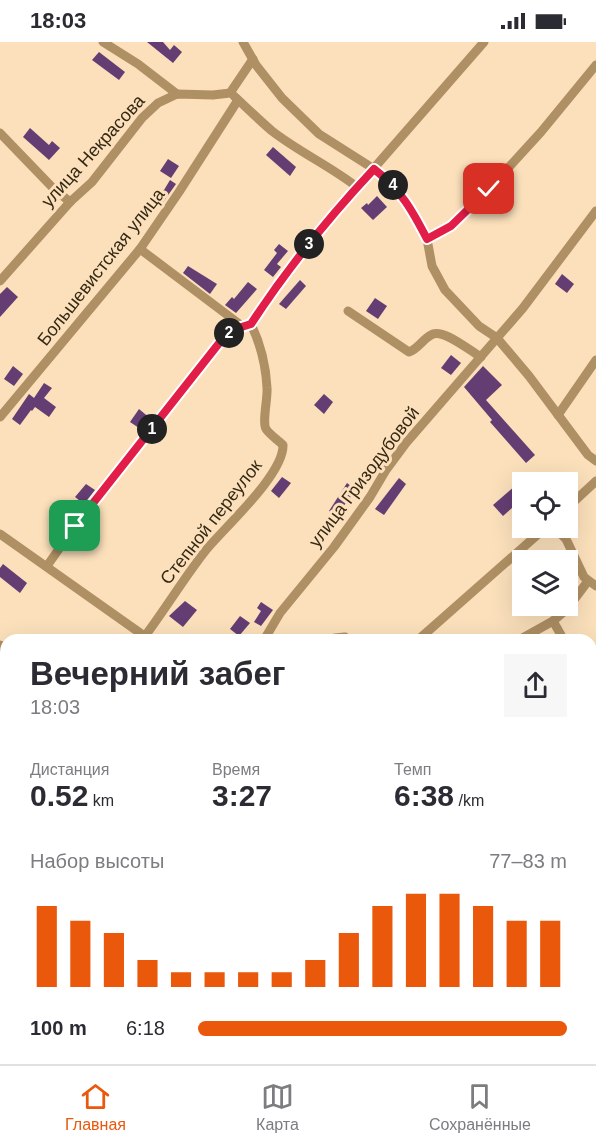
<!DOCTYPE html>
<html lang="ru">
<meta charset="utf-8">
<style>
:root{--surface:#fff;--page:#f7f7f7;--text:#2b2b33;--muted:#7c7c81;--line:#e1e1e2;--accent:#ea580c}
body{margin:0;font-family:Arial,sans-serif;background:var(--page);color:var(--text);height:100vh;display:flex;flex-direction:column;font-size:22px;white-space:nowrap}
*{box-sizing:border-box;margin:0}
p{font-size:20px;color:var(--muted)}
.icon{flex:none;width:33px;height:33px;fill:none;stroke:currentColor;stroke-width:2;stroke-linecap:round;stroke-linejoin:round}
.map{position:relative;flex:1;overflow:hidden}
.panel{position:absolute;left:0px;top:592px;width:597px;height:430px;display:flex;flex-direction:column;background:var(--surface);border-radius:18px 18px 0 0;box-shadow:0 6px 24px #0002}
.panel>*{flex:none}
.tools{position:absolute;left:512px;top:430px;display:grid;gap:12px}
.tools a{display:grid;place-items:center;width:66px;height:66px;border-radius:0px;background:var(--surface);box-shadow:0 6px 24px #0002;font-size:30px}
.pin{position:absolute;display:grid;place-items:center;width:51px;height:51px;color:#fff;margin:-26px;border-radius:12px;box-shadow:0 3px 9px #0006}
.km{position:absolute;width:30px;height:30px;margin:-15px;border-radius:50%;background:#222;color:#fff;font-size:16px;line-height:30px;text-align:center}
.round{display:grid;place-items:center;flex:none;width:63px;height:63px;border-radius:0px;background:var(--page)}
.summary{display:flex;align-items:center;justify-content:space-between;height:102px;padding:0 30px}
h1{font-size:33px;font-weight:800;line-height:45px}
.stats{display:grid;grid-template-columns:repeat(3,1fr);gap:9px;height:102px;padding:6px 30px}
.stats div{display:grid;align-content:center}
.stats b{font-size:30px;font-weight:800}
.stats small{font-size:16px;font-weight:400}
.stats p{font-size:16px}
.chart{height:168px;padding:12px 30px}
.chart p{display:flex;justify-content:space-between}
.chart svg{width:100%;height:108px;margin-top:6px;stroke:var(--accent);stroke-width:6}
ul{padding:0 30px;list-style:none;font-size:20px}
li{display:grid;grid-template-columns:96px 72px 1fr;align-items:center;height:45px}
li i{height:15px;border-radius:8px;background:var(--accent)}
.status{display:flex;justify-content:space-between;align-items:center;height:42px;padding:0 30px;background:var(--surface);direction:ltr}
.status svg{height:16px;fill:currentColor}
.menu{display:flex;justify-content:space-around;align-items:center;height:84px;border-top:2px solid var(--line);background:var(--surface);font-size:16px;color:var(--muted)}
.menu a{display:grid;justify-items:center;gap:3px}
.menu .on{color:var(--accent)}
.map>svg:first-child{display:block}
.built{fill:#fbd59f}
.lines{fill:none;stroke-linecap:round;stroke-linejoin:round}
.river{stroke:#7ca7e0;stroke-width:15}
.building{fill:#643e73}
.minor{stroke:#af9064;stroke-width:9}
.route-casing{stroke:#fff;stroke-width:12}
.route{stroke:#e11d48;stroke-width:8}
.labels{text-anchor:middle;stroke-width:6;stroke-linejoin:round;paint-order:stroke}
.street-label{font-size:18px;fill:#342815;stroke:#fbe0bb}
</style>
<div class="status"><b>18:03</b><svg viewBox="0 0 49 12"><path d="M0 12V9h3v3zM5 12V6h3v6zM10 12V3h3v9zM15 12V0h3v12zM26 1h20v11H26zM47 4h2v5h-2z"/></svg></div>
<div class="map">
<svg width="596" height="1022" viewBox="0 0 596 1022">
<rect width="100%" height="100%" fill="#fbe0bb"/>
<!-- built -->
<g class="built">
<polygon points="0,623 6,625 6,691 0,696"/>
<polygon points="6,712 6,865 0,870 0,717"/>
<polygon points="158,1017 293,1017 295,1018 293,1022 169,1022"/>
</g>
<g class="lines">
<!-- river -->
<g class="river">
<polyline points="0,610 6,612"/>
<polyline points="461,1017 467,1022"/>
</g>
</g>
<!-- building -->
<g class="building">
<polygon points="147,0 163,0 170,8 174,3 182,10 173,21"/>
<polygon points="99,10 125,30 119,38 92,18"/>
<polygon points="30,86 49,103 52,99 60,106 49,118 23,95"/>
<polygon points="273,105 296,125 290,134 266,113"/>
<polygon points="168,117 179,124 171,136 160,129"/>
<polygon points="170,138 176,142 159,166 150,160 157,150 161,153"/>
<polygon points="377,154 387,165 373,178 361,166 367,161 368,163"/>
<polygon points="121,194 130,200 119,214 110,208"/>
<polygon points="279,202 288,209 277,222 281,225 273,235 264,228 277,211 274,208"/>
<polygon points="188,224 217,242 210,252 183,231"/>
<polygon points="562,232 574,242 567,251 555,242"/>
<polygon points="300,238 306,244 286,267 279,262"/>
<polygon points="248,240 257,247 236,271 225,263 232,255 234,257"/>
<polygon points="7,245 18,255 0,275 0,252"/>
<polygon points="375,256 387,264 378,277 366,269"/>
<polygon points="451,313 461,321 451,333 441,326"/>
<polygon points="13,324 23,332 14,344 4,337"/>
<polygon points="483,324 502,343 486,358 535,413 526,421 490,380 492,378 464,345"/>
<polygon points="44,341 52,346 44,356 56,365 49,375 35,365 32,369 31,368 20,383 12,377 29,352 34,356"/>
<polygon points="324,352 333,360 324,372 314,363"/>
<polygon points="139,367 151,377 142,388 130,380"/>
<polygon points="282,435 291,441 279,456 271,449"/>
<polygon points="399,436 406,442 384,473 375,467"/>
<polygon points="522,438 522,457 503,474 493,463"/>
<polygon points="347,441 356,448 336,474 329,469"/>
<polygon points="86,442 95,448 84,462 75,455"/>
<polygon points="3,522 27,541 20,551 0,535 0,526"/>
<polygon points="185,559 197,568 183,585 169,574"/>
<polygon points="261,560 273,568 261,584 254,580 261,569 257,566"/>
<polygon points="240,574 250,581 239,594 230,587"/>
</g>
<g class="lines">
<!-- minor -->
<g class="minor">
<polyline points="103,0 138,22 177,52"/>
<polyline points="243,0 256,23 282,56 319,92 374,127 397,147 409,163 427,197 432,224 445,248 479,284 497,296 529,334 588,413 596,419"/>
<path d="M234,54c13,12 25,24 38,35 27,21 58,35 85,56"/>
<polyline points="0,91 52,145 70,160"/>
<polyline points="427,197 451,185 489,147 541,90 596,23"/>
<polyline points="140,207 242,284"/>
<polyline points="0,239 70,160 92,140 142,76 158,61 177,52 213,53 230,51 253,17"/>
<path d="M348,269l61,41c9,-3 13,-12 22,-17 11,-8 39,16 50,22"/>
<polyline points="558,373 596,318"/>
<polyline points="0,375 140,207 179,150 238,58"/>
<polyline points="567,466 596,439"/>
<polyline points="555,486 566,497 584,535 596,544"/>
<polyline points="0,492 150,598"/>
<polyline points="47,524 75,484 220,300 232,288 251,282 275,246 320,188 484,0"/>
<polyline points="553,579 561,593 561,598"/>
<path d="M145,594c21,-28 39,-58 61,-86 19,-23 78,-76 77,-105 -5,-5 -14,-11 -17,-16 -4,-7 2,-32 1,-41 -1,-21 -7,-45 -16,-64"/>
<polyline points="264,598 280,571 334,505 370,455 386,428 406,401 523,266 596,169"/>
<polyline points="330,598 335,596 345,595 348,598"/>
<polyline points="418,598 545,486"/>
<polyline points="519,598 553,579 567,567 588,539"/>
<polyline points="0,603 6,606"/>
<polyline points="591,825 596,820"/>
<polyline points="0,897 6,892"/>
<polyline points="591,927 596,922"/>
<polyline points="0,955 6,958"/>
<polyline points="119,1017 129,1022"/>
<polyline points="395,1017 404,1022"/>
<polyline points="485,1017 488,1022"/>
<polyline points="300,1022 303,1017"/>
<polyline points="538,1022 540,1017"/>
</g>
</g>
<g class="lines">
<!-- route casing -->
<g class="route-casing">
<path id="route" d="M75,484l145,-184 12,-12 19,-6c36,-55 78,-107 123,-155 27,21 38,41 53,70l24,-13 38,-37"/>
</g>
<!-- route -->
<use href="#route" class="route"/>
</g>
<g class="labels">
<!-- street labels -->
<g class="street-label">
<text transform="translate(93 109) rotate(-48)" y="6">улица Некрасова</text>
<text transform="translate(101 225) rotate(-52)" y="6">Большевистская улица</text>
<text transform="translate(364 435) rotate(-53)" y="6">улица Гризодубовой</text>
<text transform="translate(211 480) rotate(-52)" y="6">Степной переулок</text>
</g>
</g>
</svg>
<div class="tools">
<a><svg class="icon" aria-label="locate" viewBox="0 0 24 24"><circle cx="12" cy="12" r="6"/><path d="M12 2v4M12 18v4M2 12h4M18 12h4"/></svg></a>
<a><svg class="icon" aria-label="layers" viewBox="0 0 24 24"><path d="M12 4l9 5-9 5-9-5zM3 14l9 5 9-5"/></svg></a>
</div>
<div class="pin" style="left:75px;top:484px;background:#1e9e55"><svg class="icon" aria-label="arrive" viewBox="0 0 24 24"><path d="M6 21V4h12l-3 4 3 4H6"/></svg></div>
<div class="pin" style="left:489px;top:147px;background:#d93025"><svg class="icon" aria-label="check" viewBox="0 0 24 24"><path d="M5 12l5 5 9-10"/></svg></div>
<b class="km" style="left:152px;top:387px">1</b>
<b class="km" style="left:229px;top:291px">2</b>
<b class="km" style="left:309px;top:202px">3</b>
<b class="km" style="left:393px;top:143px">4</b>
<section class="panel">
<div class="summary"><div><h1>Вечерний забег</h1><p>18:03</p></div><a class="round"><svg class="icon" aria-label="share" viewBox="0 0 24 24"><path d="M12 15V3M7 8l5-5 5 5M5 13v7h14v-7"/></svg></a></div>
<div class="stats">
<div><p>Дистанция</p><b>0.52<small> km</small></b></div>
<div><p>Время</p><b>3:27</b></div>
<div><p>Темп</p><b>6:38<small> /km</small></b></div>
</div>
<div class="chart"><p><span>Набор высоты</span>77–83 m</p>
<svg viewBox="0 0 160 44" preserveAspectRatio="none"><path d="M5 44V11M15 44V17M25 44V22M35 44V33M45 44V38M55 44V38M65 44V38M75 44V38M85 44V33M95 44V22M105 44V11M115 44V6M125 44V6M135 44V11M145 44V17M155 44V17"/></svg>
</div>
<ul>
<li><b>100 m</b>6:18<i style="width:100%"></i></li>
</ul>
</section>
</div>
<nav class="menu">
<a class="on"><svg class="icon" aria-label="home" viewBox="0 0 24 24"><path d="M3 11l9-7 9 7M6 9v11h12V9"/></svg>Главная</a>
<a><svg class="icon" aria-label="map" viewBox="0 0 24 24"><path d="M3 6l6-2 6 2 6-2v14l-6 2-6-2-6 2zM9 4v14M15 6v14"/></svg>Карта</a>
<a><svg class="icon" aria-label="saved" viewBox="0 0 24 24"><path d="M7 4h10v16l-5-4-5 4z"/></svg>Сохранённые</a>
</nav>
